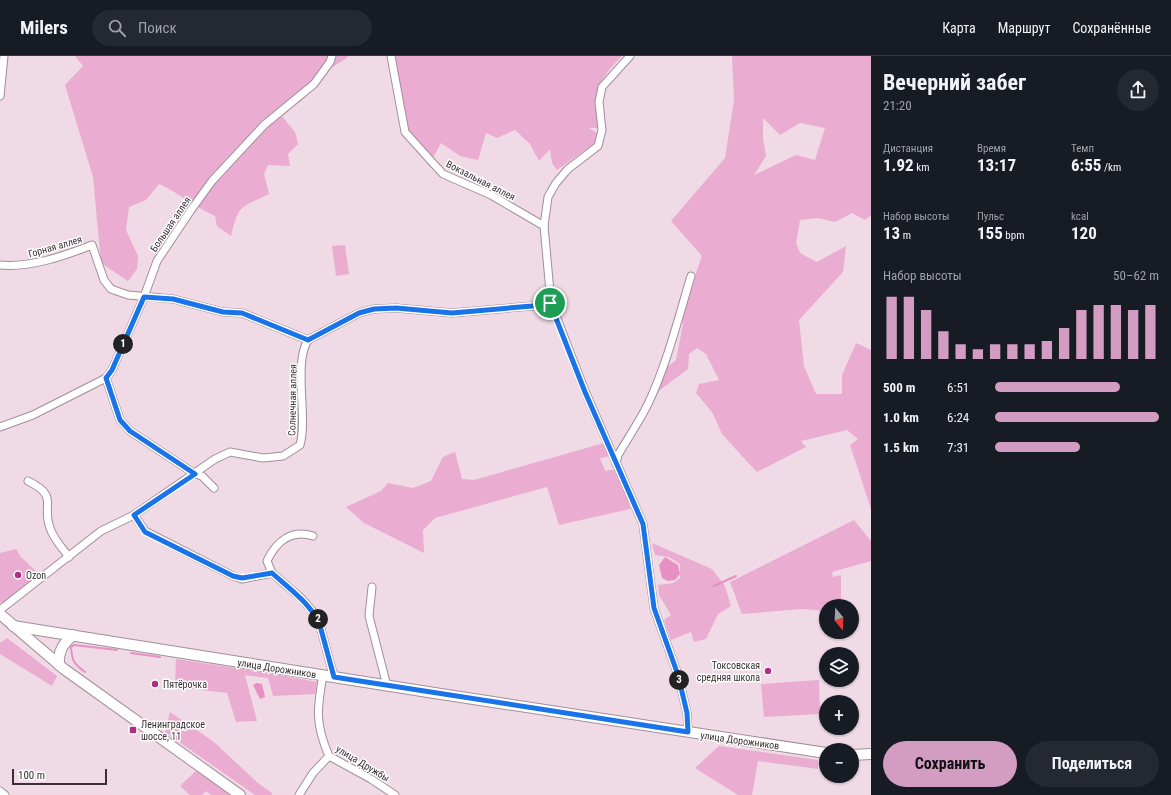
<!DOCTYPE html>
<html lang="ru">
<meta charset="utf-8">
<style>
:root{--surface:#171b24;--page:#242831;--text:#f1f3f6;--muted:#9ea1a6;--line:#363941;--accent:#d29cc3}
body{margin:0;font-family:"Roboto Condensed",sans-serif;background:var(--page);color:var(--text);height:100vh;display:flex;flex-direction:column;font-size:15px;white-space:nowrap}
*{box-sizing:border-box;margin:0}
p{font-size:13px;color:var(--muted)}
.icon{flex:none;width:22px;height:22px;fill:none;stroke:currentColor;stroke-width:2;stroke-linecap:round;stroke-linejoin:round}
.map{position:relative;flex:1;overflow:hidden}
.side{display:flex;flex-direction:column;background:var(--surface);width:300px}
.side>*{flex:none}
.needle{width:26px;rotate:162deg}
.buttons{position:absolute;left:819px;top:543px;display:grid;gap:8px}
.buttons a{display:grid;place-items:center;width:40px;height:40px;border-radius:50%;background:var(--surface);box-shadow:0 1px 3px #0004;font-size:20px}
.scale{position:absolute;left:12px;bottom:10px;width:95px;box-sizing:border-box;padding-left:4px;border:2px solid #383034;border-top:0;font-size:11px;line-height:14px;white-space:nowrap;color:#383034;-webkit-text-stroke:3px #fff;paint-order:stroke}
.pin{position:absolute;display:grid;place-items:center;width:34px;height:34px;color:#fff;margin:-17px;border:2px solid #fff;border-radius:50%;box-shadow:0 1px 4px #0007}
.km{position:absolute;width:20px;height:20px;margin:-10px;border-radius:50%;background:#222;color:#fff;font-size:11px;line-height:20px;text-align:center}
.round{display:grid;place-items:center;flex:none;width:42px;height:42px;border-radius:21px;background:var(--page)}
.summary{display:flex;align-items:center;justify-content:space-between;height:68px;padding:0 12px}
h1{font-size:22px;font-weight:700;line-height:30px}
.figures{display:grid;grid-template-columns:repeat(3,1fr);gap:6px;height:68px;padding:4px 12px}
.figures div{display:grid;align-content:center}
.figures b{font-size:17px;font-weight:700}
.figures small{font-size:11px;font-weight:400}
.figures p{font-size:11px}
.chart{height:112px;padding:8px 12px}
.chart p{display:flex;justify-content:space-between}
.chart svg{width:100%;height:72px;margin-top:4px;stroke:var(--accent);stroke-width:6}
.cta{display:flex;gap:8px;margin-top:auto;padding:8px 12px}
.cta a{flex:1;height:46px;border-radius:24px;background:var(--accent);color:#111;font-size:16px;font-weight:700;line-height:46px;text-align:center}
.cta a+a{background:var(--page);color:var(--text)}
ul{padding:0 12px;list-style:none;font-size:13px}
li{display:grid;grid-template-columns:64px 48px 1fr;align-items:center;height:30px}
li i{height:10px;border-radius:5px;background:var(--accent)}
header{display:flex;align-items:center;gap:24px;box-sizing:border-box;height:56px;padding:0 20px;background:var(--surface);border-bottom:1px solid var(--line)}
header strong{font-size:19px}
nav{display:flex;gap:22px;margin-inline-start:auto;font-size:14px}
.search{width:280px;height:36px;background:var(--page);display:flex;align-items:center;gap:10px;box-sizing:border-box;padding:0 14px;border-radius:22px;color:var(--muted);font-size:15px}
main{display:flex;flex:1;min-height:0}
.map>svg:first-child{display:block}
.green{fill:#ebacd1;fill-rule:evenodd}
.water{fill:#e690c4}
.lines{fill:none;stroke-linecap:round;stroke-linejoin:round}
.stream{stroke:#e690c4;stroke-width:2}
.street-casing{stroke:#a28e99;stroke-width:9}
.secondary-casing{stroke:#a28e99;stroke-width:12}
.street{stroke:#fff;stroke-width:7}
.secondary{stroke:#fff;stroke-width:10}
.route-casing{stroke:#fff;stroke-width:8}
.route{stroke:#1a73e8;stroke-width:5}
.poi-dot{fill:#ac3185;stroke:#fff;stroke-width:1.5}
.labels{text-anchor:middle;stroke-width:3;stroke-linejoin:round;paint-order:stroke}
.street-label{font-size:10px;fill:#383034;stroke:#fff}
.poi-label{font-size:10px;fill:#383034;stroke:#fff;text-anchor:start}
</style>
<header>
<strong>Milers</strong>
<div class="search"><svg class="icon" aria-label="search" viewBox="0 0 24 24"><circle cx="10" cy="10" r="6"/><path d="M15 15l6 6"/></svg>Поиск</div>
<nav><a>Карта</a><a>Маршрут</a><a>Сохранённые</a></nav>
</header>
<main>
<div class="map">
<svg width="871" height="739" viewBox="0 0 871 739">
<rect width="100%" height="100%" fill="#efdae5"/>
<!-- green -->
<g class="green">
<path d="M75,0h273l-1,2 -16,10 -29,32 -20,16 13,16 3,12 -10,10 2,12 -22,-1 -4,9 5,20c-29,14 -30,10 -38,42l-14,-10 -2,-10c-20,-9 -36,-23 -56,-32l-13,16 -17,7 -3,23 12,26 -1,13 -9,12 -27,-18 -8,-86 -28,-92 18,-19z"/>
<path d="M394,0h228c-25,25 -30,38 -22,72h-11l8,5 -2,10 -38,27 -5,-7 -2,-14 -11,12 -9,-17 -15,-14 -18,8 -11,-5 -8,27 -18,-4 -19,-13 -8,15 -27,-29z"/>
<path d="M732,0h139v159l-6,5 -13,-7 -17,9 -17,-4 -18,2 -4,23 4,10 17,9 29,-16 -3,26 -44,48 5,46 12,28h26v-19l14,-32 15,7v159l-21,-64 8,-6 -11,-9 -46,11 5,6 -49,25 -4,-4 -31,-34 -10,-22 -16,-19 3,-9 20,-4 -13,-26 -9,-6 -8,6 -1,15 -32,24 9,-24 11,-9 7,-36 -3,-7 22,-61 -31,-35 54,-63 9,-58zM763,62l17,17 20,-12 25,5 -10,32 -19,-5 -42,20 12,-19 -3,-18z"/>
<polygon points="345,189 349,218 336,220 332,190"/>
<polygon points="604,387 610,400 600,402 605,415 616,413 627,436 630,453 559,469 547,431 435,462 423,474 424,497 364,467 346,451 381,435 388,427 413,432 431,425 443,401 455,396 462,423 474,424"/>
<polygon points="854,464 871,485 871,505 832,516 833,521 841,519 841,550 826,550 826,555 802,553 742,558 730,526"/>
<polygon points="652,487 712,513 725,530 731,550 718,558 706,583 694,586 691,576 671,584 664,564 671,559 659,539 658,529 673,527 680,522 680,508 669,501 655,499"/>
<polygon points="16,493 21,501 40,519 3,548 0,546 0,497"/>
<polygon points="7,582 57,620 52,630 0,598 0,587"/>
<polygon points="176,603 269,617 317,626 315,638 273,640 268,622 245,619 257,665 236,666 227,637 175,631"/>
<polygon points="819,624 820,658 764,661 761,628"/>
<polygon points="170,656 214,686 258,727 272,737 272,739 255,739 165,676"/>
<polygon points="719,690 818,704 818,713 758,705 752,739 738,739 695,712"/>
<polygon points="197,714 230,739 211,739 206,735 202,739 190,739 180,730"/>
</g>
<!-- water -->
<g class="water">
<polygon points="665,501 678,509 680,518 675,524 668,525 662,522 659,509"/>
<polygon points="257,627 262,628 265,641 260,643 253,629"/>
</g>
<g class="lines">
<!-- stream -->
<g class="stream">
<polyline points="714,530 736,520"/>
<polyline points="131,597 160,601"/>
<path d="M85,616c-11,-8 -13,-11 -14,-25l3,-2 43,5"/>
</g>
<!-- street casing -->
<g class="street-casing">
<g id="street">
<polyline points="391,0 405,76 431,105 443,118 491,139 544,170"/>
<polyline points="630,0 602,31 599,46 602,74 598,90 568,113 556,127 548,141 544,170 551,247 585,335 643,468 654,552 678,619 687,657 688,676"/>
<polyline points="0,40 4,0"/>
<path d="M0,209c30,3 64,-9 92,-20l12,35 7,9 17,6 45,4 50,13 19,1 66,27 51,-27 15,-4 22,-1 56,5 80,-7 19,-3"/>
<polyline points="106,322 120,364 130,375 195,418 202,420 214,432"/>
<polyline points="0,371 33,359 106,322 112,314 144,241 157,205 191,154 212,125 264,69 314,28 330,6 332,0"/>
<path d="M616,408l2,-9c10,-17 21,-33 30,-51 19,-40 30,-85 43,-128"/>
<path d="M28,425c32,16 13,23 22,47 3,10 12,20 19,29"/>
<polyline points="134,459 145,475 233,520 242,523 272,517"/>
<path d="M313,480c-22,-7 -37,6 -46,25l5,12 29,25 14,16 4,8 15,55"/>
<polyline points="372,531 369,560 387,630"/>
<path d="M0,554l101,-79 33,-16 81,-56 15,-7 33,6 20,-2 17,-11c8,-29 -7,-81 8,-105"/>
<path d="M323,619c-6,33 -8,49 6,81l42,23 24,16"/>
<polyline points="0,735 5,739"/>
<polyline points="299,739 313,717 329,700"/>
</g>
</g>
<!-- secondary casing -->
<g class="secondary-casing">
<g id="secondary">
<polyline points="0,558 64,613 240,739"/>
<polyline points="13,570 428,636 826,697"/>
<path d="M59,609c-1,-14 4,-21 14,-30"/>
<polyline points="852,699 871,698"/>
</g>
</g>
<!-- street -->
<use href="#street" class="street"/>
<!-- secondary -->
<use href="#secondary" class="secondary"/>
</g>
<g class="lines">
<!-- route casing -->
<g class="route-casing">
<path id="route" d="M144,241l29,2 50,13 19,1 66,27 51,-27 15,-4 22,-1 56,5 80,-7 18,-3 35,89 58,132 11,84 24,67 9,38 1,19 -354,-55 -15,-55c-11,-20 -30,-34 -47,-49l-30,5 -9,-2 -88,-44 -11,-17 61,-41 -65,-43 -10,-11 -14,-42 6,-8z"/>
</g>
<!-- route -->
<use href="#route" class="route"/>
</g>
<!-- markers -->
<g class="poi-dot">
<circle cx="18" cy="519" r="4"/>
<circle cx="768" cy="615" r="4"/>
<circle cx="155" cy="628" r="4"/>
<rect x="129" y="670" width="8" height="8" rx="2"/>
</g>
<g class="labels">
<!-- street labels -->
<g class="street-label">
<text transform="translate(481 124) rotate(27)" y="4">Вокзальная аллея</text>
<text transform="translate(170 168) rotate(-56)" y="4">Большая аллея</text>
<text transform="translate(55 190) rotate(-16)" y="4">Горная аллея</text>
<text transform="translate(292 344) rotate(-89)" y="4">Солнечная аллея</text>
<text transform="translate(277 612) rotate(9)" y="4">улица Дорожников</text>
<text transform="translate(740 684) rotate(8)" y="4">улица Дорожников</text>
<text transform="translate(363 707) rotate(31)" y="4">улица Дружбы</text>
</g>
<!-- poi labels -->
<g class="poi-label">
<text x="26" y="523">Ozon</text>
<text x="760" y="613" text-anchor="end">Токсовская<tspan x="760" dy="12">средняя школа</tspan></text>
<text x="163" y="632">Пятёрочка</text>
<text x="141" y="672">Ленинградское<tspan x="141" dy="12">шоссе, 11</tspan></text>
</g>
</g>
</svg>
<div class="buttons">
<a><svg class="needle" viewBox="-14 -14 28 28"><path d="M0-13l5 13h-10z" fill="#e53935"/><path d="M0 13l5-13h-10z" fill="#9ea1a6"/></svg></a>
<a><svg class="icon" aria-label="layers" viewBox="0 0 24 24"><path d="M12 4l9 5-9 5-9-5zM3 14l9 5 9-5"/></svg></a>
<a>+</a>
<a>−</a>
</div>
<div class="scale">100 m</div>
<div class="pin" style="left:550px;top:247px;background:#1e9e55"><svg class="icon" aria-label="arrive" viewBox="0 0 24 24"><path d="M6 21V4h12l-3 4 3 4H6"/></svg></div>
<b class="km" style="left:123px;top:288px">1</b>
<b class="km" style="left:318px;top:563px">2</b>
<b class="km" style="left:679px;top:624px">3</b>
</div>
<section class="side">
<div class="summary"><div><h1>Вечерний забег</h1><p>21:20</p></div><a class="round"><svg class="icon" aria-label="share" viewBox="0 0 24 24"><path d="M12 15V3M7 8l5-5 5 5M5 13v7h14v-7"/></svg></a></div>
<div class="figures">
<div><p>Дистанция</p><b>1.92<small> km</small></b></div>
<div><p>Время</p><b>13:17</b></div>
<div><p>Темп</p><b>6:55<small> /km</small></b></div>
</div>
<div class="figures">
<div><p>Набор высоты</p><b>13<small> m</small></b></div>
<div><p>Пульс</p><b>155<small> bpm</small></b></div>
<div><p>kcal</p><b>120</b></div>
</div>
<div class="chart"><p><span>Набор высоты</span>50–62 m</p>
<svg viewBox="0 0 160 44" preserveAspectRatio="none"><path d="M5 44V6M15 44V6M25 44V14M35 44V27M45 44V35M55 44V38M65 44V35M75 44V35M85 44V35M95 44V33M105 44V25M115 44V14M125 44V11M135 44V11M145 44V14M155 44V11"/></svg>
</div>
<ul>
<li><b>500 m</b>6:51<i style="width:76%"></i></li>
<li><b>1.0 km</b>6:24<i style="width:100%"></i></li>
<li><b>1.5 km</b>7:31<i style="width:52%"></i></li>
</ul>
<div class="cta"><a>Сохранить</a><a>Поделиться</a></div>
</section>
</main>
